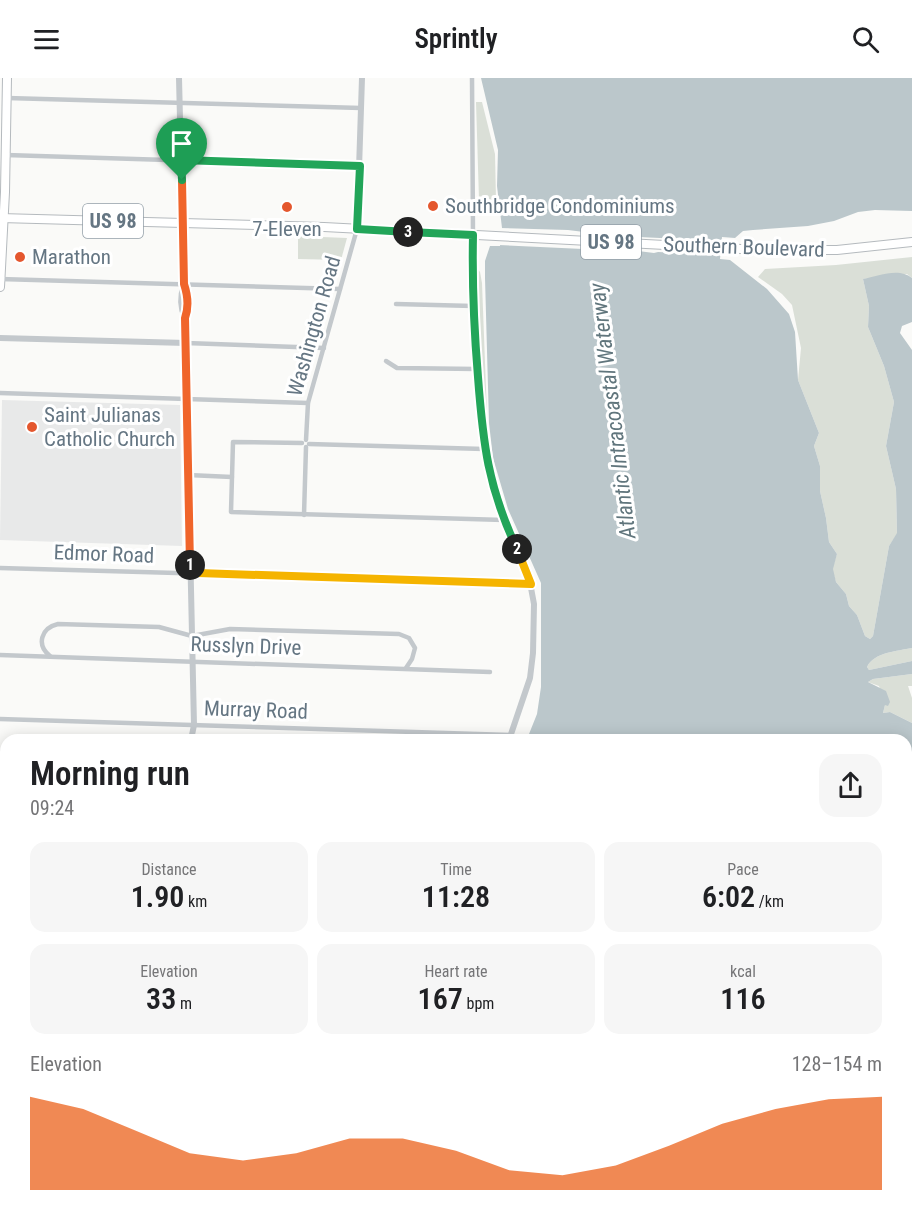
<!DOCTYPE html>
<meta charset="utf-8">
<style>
:root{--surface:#fff;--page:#f6f6f6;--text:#202124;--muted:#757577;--accent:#ea580c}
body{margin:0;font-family:"Roboto Condensed",sans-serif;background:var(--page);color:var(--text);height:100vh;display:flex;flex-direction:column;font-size:22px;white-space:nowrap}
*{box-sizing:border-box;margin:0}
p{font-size:20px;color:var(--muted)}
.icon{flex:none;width:33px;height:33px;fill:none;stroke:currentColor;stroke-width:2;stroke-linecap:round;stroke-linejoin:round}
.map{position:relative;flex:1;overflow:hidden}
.side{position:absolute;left:0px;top:656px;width:912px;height:488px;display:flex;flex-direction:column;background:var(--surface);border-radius:18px 18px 0 0;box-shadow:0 3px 15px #0003}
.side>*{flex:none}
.pin{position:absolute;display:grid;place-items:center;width:51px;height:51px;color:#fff;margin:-62px -26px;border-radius:50% 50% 50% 0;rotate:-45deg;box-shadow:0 0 6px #0007}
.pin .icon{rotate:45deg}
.km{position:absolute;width:30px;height:30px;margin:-15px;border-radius:50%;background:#222;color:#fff;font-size:16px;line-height:30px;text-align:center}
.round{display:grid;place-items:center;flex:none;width:63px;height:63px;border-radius:18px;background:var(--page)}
.summary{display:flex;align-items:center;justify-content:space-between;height:102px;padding:0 30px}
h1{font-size:33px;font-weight:600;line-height:45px}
.figures{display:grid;grid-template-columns:repeat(3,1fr);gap:9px;height:102px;padding:6px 30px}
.figures div{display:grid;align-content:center;border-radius:15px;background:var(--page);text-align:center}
.figures b{font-size:30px;font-weight:600}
.figures small{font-size:16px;font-weight:400}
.figures p{font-size:16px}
.chart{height:168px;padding:12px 30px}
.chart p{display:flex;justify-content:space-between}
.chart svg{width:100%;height:108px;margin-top:6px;fill:var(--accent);opacity:.7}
header{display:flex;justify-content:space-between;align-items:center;height:78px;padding:0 30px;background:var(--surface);font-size:27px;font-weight:600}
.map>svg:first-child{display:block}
.built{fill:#e8e9e9}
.green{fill:#dadfd7}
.water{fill:#bbc7cb}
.pier{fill:#fafaf8}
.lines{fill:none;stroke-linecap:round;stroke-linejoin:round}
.primary-casing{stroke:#b5babe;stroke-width:10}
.minor{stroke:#c3c8cc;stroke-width:4.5}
.tertiary{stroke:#c3c8cc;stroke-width:6}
.primary{stroke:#fff;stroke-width:8}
.split-1-casing{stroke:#fff;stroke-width:12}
.split-2-casing{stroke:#fff;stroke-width:12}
.split-3-casing{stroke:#fff;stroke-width:12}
.split-4-casing{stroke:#fff;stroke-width:12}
.split-1{stroke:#f0652b;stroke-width:8}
.split-2{stroke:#f5b400;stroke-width:8}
.split-3{stroke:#22a559;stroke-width:8}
.split-4{stroke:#22a559;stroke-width:8}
.poi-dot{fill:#e4572e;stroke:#fff;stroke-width:2}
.labels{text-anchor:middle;stroke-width:6;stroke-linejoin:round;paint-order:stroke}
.shield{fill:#fff;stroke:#939fa8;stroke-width:1.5}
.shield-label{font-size:20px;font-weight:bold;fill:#657683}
.poi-label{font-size:21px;fill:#657683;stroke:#fff;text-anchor:start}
.street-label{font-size:21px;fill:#657683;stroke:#fff}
.water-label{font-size:22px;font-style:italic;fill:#60757c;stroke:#fff}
</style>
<header><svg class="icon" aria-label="menu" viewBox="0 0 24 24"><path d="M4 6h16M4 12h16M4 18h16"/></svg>Sprintly<svg class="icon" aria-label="search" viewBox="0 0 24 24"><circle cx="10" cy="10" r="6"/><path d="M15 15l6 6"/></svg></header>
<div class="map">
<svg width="912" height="1142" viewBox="0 0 912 1142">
<rect width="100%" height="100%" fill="#fafaf8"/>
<!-- built -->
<polygon class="built" points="2,322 180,327 182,468 0,462"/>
<!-- green -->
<g class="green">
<polygon points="476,24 482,24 495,76 496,122 479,122"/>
<polygon points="298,158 347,160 341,182 298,181"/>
<polygon points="912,179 912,200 907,196 863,201 869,228 868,249 884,288 894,324 886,368 896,411 897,456 889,468 873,558 870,561 865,558 857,537 849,528 846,516 836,504 832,491 837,476 829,464 826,440 820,413 820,388 814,368 819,355 798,302 801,270 792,227 782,216 758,199 765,191 836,187"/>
<polygon points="477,190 480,194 482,205 488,364 487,364 477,231"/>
<path d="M912,570v13l-43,9 -2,-3c7,-15 31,-16 45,-19z"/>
<polygon points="912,596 912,608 908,608 912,620 912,645 890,634 883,635 885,627 879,608 868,604 873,601"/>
</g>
<!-- water -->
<path class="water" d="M481,0h431v133l-37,-1 -17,2 -24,9 -26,5 -55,4 -10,1 -8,7 -13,-1 -2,22 10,1 37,29 22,25 6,18 3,48 21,53 -5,13 6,20v25l6,27 3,24 8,12 -4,15 3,13 10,12 3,12 8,9 8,21 5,3 3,-3 16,-90 8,-13 -1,-44 -10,-43 8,-44 -10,-36 -16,-39 1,-21 -6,-27c15,-3 36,-12 49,-1v44l-10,4 -2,7 12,17v298c-14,3 -38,4 -45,19l2,3 43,-9v13l-39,5 -5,3 18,9 4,11 -2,4 -3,-1 -2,8 7,-1 22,11v497h-419v-5h413v-475l-379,-1 10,-25 4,-27v-104l-33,-74 -15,-51 -4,-35 -4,-145v-17l5,-15h10l2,-18 -5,-42 1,-36z"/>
<!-- pier -->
<polygon class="pier" points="591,148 595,150 595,156 628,158 629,151 633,150 636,151 639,159 723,163 723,177 658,174 654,175 638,173 636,176 627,175 627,172 594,170 594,173 586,173 583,171 499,167 500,150 568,152 584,154"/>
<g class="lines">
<!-- primary casing -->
<g class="primary-casing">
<g id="primary">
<polyline points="0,140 324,149 760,172 837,172 912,164"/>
<polyline points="0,209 5,114 7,0"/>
</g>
</g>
<!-- minor -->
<g class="minor">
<polyline points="472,0 473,157"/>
<polyline points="7,20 361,30"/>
<polyline points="6,77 360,88"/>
<polyline points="0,201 340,211"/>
<polyline points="396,226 473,228"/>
<polyline points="186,265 324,270"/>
<polyline points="386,283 397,290 477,291"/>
<polyline points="0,315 308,325"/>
<polyline points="306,362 308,325 357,151"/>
<polyline points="302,365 233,364 231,434 504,442"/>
<polyline points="309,366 484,371"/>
<polyline points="188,397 232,399"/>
<polyline points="304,437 306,369"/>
<polyline points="0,490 531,505"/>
<polyline points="0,577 490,594"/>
<path d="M50,578c-14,-11 -9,-28 8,-32l101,3 33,9 38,-7 169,5 10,4 6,10 -3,11 -6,9"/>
<polyline points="0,641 511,657"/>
<polyline points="0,712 6,713"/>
<polyline points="0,776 6,776"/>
<polyline points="0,839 6,839"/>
<polyline points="0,907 6,908"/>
<polyline points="0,971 6,971"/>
<polyline points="0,1072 6,1072"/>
<polyline points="0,1127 6,1127"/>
<polyline points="338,1137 416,1140"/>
</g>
<!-- tertiary -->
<g class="tertiary">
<path d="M179,0l5,206c4,12 5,23 1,34l9,407 -3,15"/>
<polyline points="357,151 362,0"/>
<polyline points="473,157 472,206 484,371 497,422 528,494 534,526 533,575 530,600 509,662"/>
<path d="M184,207c-4,11 -4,22 1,33"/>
<polyline points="0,260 186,265"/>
<polyline points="220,1137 221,1142"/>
<polyline points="475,1137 475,1142"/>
</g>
<!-- primary -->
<use href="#primary" class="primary"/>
</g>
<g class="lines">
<!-- split-1 casing -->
<g class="split-1-casing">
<path id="split-1" d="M182,102l2,104c4,12 5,23 1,34l5,247"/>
</g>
<!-- split-2 casing -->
<g class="split-2-casing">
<polyline id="split-2" points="190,487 190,495 198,495 531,506 517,471"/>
</g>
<!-- split-3 casing -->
<g class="split-3-casing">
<path id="split-3" d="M408,154l65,3c-1,47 1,94 5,142 5,67 10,110 39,172"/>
</g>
<!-- split-4 casing -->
<g class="split-4-casing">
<polyline id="split-4" points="182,102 181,82 360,88 357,151 408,154"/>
</g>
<!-- split-1 -->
<use href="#split-1" class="split-1"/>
<!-- split-2 -->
<use href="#split-2" class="split-2"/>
<!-- split-3 -->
<use href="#split-3" class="split-3"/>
<!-- split-4 -->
<use href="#split-4" class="split-4"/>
</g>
<!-- markers -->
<g class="poi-dot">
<circle cx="433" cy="128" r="6"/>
<circle cx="287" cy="129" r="6"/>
<circle cx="20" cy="179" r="6"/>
<circle cx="32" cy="349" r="6"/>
</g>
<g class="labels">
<!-- shield labels -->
<g class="shield">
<rect x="83" y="126" width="60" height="34" rx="4.5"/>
<rect x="581" y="147" width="60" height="34" rx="4.5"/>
</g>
<g class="shield-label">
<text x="113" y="150">US 98</text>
<text x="611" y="171">US 98</text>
</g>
<!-- poi labels -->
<g class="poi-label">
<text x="445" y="135">Southbridge Condominiums</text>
<text x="287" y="158" text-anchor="middle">7-Eleven</text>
<text x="32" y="186">Marathon</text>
<text x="44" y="344">Saint Julianas<tspan x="44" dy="24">Catholic Church</tspan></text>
</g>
<!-- street labels -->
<g class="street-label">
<text transform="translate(744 169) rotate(2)" y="7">Southern Boulevard</text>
<text transform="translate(314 248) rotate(-74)" y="7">Washington Road</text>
<text transform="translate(104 476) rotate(2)" y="7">Edmor Road</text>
<text transform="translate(246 568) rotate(2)" y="7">Russlyn Drive</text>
<text transform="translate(256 632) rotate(2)" y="7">Murray Road</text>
</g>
<!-- water labels -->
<g class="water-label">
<text transform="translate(612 333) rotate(-97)" y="8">Atlantic Intracoastal Waterway</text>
</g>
</g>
</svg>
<div class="pin" style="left:182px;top:102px;background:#1e9e55"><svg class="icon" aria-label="arrive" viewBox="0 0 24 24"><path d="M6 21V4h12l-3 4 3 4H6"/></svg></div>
<b class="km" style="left:190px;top:487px">1</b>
<b class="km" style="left:517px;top:471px">2</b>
<b class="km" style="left:408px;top:154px">3</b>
<section class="side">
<div class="summary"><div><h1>Morning run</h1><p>09:24</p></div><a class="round"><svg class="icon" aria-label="share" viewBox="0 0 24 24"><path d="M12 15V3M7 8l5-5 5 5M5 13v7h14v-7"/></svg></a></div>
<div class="figures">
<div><p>Distance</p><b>1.90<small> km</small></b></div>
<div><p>Time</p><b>11:28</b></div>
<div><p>Pace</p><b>6:02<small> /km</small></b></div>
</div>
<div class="figures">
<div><p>Elevation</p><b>33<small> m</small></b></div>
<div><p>Heart rate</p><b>167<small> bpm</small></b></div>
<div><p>kcal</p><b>116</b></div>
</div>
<div class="chart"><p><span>Elevation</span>128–154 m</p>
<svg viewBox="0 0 160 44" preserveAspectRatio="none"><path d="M0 44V6L10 11L20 20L30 29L40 32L50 29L60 23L70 23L80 28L90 36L100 38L110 34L120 26L130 17L140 11L150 7L160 6V44z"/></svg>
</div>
</section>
</div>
